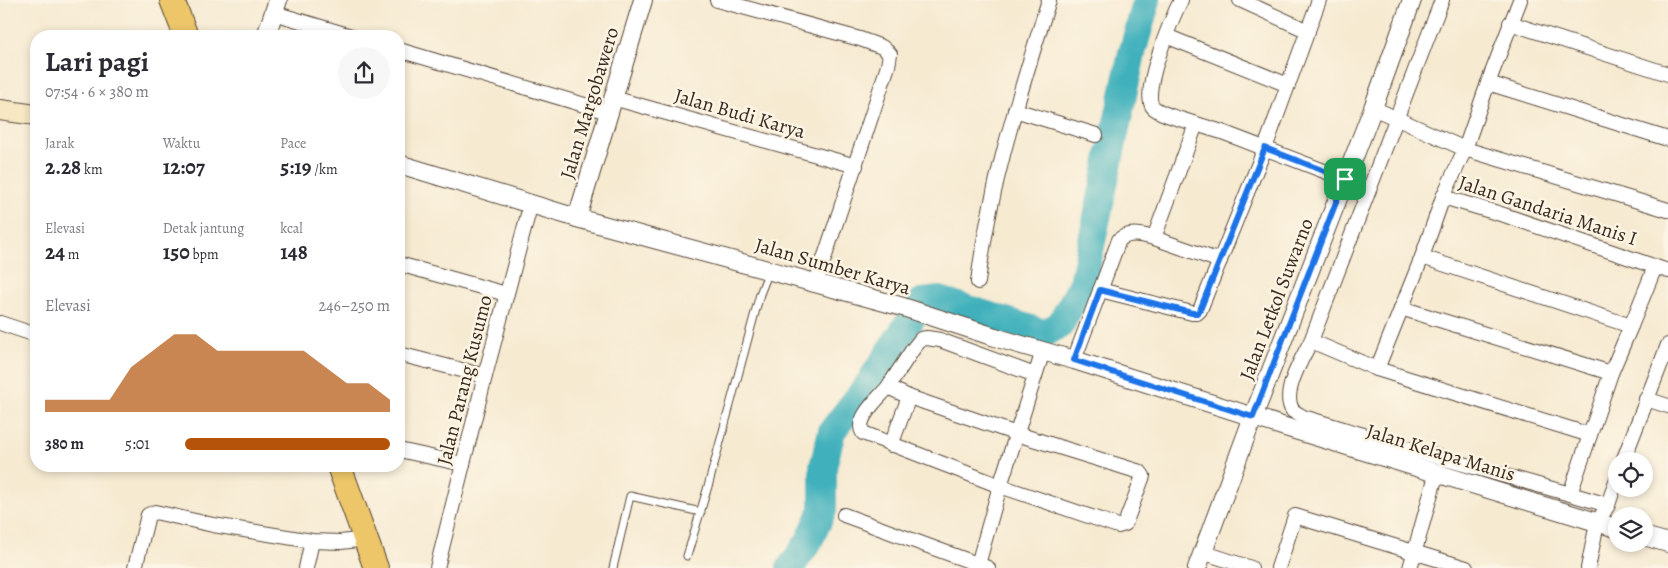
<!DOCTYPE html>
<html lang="id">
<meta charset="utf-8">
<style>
:root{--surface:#fff;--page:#f7f7f7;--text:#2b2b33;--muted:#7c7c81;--accent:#b45309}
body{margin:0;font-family:Alegreya,serif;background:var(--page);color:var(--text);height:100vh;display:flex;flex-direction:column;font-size:19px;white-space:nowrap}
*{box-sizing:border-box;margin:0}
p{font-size:16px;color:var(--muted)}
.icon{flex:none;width:28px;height:28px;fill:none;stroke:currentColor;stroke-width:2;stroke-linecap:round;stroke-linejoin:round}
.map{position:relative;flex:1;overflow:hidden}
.sheet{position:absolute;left:30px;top:30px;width:375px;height:442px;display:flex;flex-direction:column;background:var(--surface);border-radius:20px;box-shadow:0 2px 8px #0003}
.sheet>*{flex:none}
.fabs{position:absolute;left:1608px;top:452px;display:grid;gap:10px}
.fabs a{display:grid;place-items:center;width:45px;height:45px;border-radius:50%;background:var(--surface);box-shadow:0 2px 8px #0003;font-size:25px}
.pin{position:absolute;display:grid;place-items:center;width:42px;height:42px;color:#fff;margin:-21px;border-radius:10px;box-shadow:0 2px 8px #0006}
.round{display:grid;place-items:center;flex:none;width:52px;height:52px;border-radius:26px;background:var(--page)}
.overview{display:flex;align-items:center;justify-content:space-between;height:85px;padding:0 15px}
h1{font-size:28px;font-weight:700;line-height:38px}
.stats{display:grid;grid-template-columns:repeat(3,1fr);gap:8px;height:85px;padding:5px 15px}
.stats div{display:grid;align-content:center}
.stats b{font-size:21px;font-weight:700}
.stats small{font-size:14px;font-weight:400}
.stats p{font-size:14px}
.chart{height:140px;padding:10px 15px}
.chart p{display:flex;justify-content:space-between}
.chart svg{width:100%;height:90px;margin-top:5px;fill:var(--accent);opacity:.7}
ul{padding:0 15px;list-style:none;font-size:16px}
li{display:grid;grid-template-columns:80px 60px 1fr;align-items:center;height:38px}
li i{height:12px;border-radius:6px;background:var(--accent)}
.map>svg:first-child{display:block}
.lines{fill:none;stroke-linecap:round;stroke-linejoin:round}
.river{stroke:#41b1bc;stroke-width:28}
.service-casing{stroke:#574739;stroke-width:9}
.minor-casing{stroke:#574739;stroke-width:16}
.tertiary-casing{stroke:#574739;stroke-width:20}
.secondary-casing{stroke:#574739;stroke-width:22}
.trunk-casing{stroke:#574739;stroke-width:26}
.service{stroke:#fff;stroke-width:7}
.minor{stroke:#fff;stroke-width:14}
.tertiary{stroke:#fff;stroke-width:18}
.secondary{stroke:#f7e8c3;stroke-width:20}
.trunk{stroke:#ecc669;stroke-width:24}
.route-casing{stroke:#fff;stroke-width:10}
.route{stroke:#1a73e8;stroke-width:6}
.labels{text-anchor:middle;stroke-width:5;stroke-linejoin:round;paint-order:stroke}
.street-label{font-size:20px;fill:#3b2a1e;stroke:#fcf5e5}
</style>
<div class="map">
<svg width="1668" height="568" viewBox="0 0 1668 568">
<rect width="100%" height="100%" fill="#fcf5e5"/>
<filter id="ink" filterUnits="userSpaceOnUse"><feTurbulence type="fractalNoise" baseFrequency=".02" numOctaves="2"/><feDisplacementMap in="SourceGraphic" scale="10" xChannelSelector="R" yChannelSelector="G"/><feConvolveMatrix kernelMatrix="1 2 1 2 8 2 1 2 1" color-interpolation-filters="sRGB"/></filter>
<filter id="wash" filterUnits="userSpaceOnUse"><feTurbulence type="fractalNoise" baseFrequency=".0096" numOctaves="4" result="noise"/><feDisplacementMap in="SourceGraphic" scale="20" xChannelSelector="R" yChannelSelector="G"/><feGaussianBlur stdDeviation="1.12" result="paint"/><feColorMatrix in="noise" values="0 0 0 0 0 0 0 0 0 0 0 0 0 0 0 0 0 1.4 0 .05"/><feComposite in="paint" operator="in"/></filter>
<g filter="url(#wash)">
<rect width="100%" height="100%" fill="#f6ead1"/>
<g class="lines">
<!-- river -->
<polyline class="river" points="790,568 809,541 823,510 823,467 832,431 870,382 922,302 940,300 1044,333 1060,325 1083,283 1132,53 1147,0"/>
</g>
</g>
<g filter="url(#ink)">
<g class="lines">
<!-- service casing -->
<g class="service-casing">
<g id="service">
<polyline points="687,556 709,483 760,294 769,271"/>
<polyline points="613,568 630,496 701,512"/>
</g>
</g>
<!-- minor casing -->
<g class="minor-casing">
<g id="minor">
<polyline points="717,0 860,39 882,47 890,54 888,66 816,283"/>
<path d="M1181,0c-8,16 -41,93 -28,107 8,8 32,13 43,17"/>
<polyline points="1240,0 1308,31"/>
<path d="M1442,0l-131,341c-8,16 -31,53 -18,70 3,2 7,4 10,6l114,34 153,43"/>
<polyline points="274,13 351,36"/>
<polyline points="1510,23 1668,74"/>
<polyline points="1166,36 1288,85"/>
<polyline points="399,50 608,112"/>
<polyline points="1488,83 1668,139"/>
<polyline points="613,98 856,166"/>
<polyline points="1373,108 1465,149 1668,210"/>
<polyline points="1015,110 1096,135"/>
<polyline points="1443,197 1504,215 1668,271"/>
<polyline points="1154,238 1220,261"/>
<polyline points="1422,257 1631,326 1611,373 1570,494 1608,505"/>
<polyline points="399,264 506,294"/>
<path d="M978,282c12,-98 42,-189 71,-282"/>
<polyline points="1100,290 1192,313 1197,313 1200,310 1265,148 1319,0"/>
<polyline points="1401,308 1611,373"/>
<polyline points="0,323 36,335"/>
<polyline points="1631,326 1655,267"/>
<polyline points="1311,341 1377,369 1590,435"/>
<polyline points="399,354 485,376"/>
<path d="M1074,360l45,-120c10,-9 23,-5 35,-2l42,-114 26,8 123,47"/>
<polyline points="1377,369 1422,257 1443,197 1465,149 1488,83 1520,0"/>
<path d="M888,387c-9,11 -34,32 -25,46l137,53 118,40 7,-2 18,-48 -3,-4 -123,-38 -108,-37 -21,-10 25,-38 8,-10 6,-1 13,2 95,35"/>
<polyline points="1646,399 1668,406"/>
<polyline points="891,445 909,397"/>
<polyline points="399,450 463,464"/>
<polyline points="1623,461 1668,345"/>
<polyline points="844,515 988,568"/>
<polyline points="1202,552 1251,568"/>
<polyline points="135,568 148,515 155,512 213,525 312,541 341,542 365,539"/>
<polyline points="306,568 312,541"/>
<polyline points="437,568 485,376 531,203"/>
<polyline points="977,568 1000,486 1043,351"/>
<polyline points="1278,568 1295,516 1466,568"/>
<polyline points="1410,568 1437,472"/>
<polyline points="1588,568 1597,523 1608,505 1616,481"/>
</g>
</g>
<!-- tertiary casing -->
<g class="tertiary-casing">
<g id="tertiary">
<polyline points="266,36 278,0"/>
<polyline points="399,164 577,218 903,307 1001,339 1074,360 1285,427 1616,528"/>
<polyline points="577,218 643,0"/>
<polyline points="1644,536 1668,543"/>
<polyline points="1197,568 1253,417 1373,108 1412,0"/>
</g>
</g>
<!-- secondary casing -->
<g class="secondary-casing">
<polyline id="secondary" points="0,110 36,115"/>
</g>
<!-- trunk casing -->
<g class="trunk-casing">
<g id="trunk">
<polyline points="172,0 186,36"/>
<polyline points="339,466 376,568"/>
</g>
</g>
<!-- service -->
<use href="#service" class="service"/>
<!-- minor -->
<use href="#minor" class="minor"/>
<!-- tertiary -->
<use href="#tertiary" class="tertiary"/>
<!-- secondary -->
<use href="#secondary" class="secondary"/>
<!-- trunk -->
<use href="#trunk" class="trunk"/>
</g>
</g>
<g class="lines" filter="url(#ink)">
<!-- route casing -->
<g class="route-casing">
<polygon id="route" points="1265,148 1345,179 1253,417 1074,360 1100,290 1192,313 1197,313 1200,310"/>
</g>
<!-- route -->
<use href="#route" class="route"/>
</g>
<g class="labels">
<!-- street labels -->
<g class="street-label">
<text transform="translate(589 103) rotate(-73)" y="7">Jalan Margobawero</text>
<text transform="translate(740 113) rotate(16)" y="7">Jalan Budi Karya</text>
<text transform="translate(1548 210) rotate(18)" y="7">Jalan Gandaria Manis I</text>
<text transform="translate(833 266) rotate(16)" y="7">Jalan Sumber Karya</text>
<text transform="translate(1276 299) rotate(-69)" y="7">Jalan Letkol Suwarno</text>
<text transform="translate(464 380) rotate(-76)" y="7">Jalan Parang Kusumo</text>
<text transform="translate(1441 452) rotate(17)" y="7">Jalan Kelapa Manis</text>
</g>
</g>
</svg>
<div class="fabs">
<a><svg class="icon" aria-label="locate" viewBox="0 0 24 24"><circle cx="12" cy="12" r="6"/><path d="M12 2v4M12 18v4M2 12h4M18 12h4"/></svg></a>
<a><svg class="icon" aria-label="layers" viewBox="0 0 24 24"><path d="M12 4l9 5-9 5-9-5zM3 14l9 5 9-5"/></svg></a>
</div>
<div class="pin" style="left:1345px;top:179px;background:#1e9e55"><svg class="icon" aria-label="arrive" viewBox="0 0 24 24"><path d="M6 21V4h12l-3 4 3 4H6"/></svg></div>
<section class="sheet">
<div class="overview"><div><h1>Lari pagi</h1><p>07:54 · 6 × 380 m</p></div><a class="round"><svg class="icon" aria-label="share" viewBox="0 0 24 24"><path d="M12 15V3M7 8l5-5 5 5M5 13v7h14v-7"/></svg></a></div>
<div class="stats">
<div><p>Jarak</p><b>2.28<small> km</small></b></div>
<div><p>Waktu</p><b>12:07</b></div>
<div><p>Pace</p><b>5:19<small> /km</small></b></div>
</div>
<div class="stats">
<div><p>Elevasi</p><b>24<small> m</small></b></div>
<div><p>Detak jantung</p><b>150<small> bpm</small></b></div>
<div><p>kcal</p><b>148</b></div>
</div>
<div class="chart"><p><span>Elevasi</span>246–250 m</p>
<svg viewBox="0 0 160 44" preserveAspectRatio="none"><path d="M0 44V38L10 38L20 38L30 38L40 22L50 14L60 6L70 6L80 14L90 14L100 14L110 14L120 14L130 22L140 30L150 30L160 38V44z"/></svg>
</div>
<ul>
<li><b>380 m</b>5:01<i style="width:100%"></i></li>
</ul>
</section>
</div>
